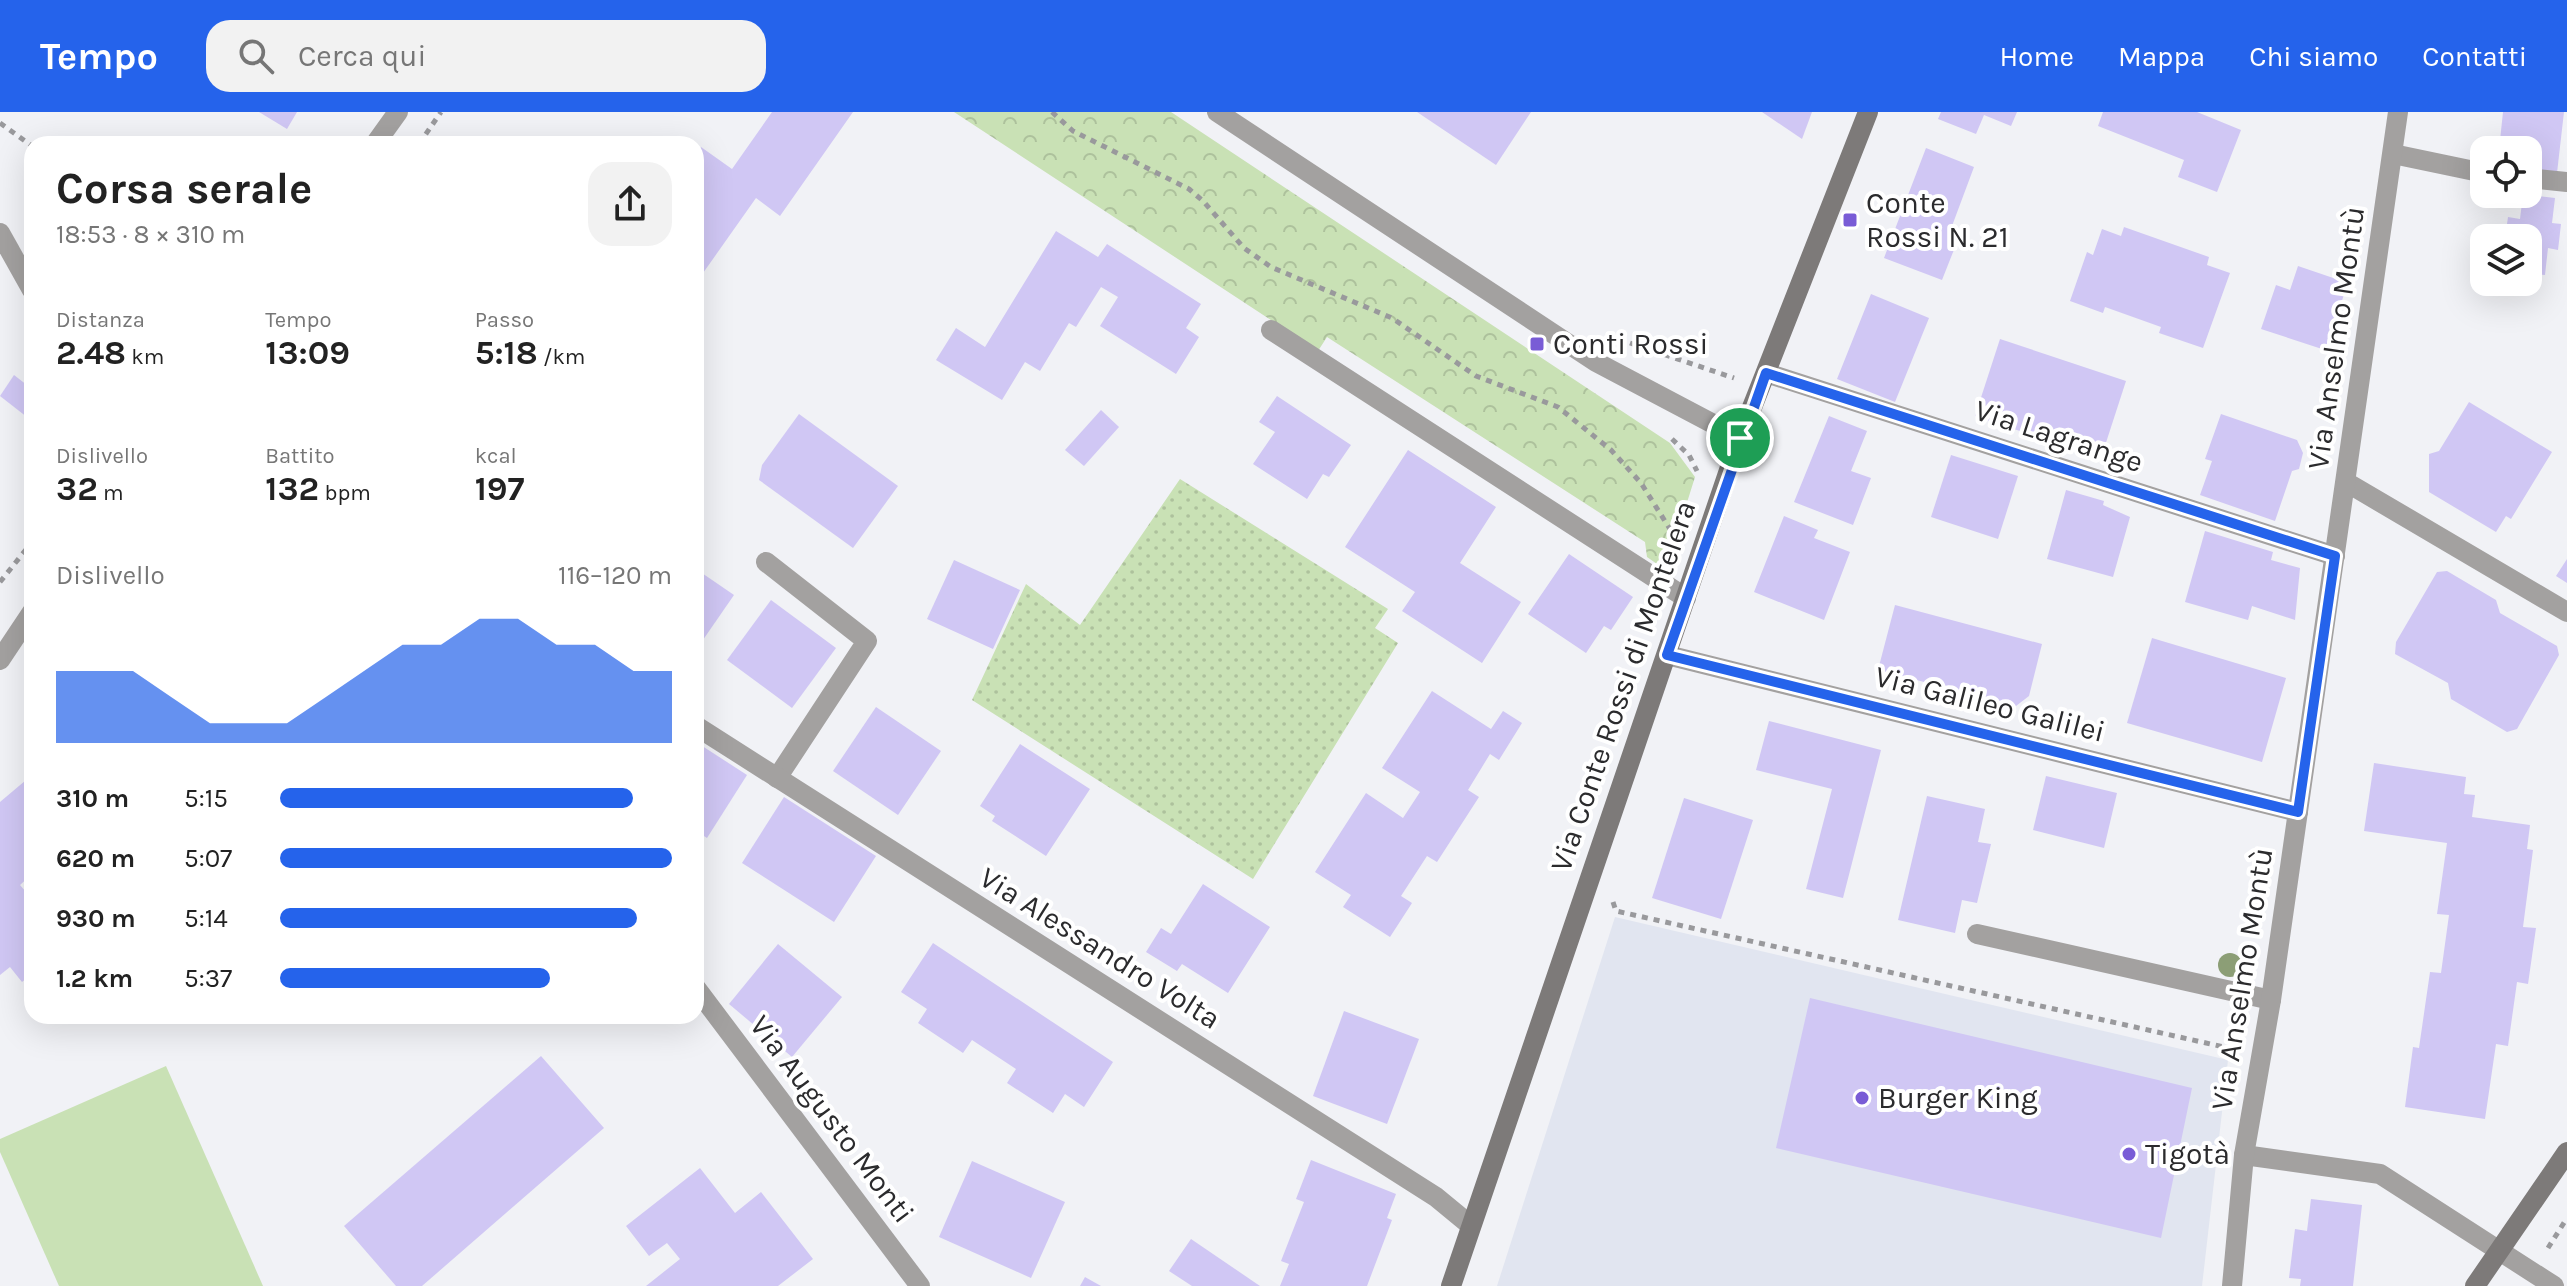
<!DOCTYPE html>
<html lang="it">
<meta charset="utf-8">
<style>
:root{--surface:#fff;--page:#f2f2f2;--text:#222;--muted:#767676;--accent:#2563eb}
body{margin:0;font-family:Karla,sans-serif;background:var(--page);color:var(--text);height:100vh;display:flex;flex-direction:column;font-size:30px;white-space:nowrap}
*{box-sizing:border-box;margin:0}
p{font-size:26px;color:var(--muted)}
.icon{flex:none;width:44px;height:44px;fill:none;stroke:currentColor;stroke-width:2;stroke-linecap:round;stroke-linejoin:round}
.map{position:relative;flex:1;overflow:hidden}
.sheet{position:absolute;left:24px;top:24px;width:680px;height:888px;display:flex;flex-direction:column;background:var(--surface);border-radius:24px;box-shadow:0 8px 32px #0002}
.sheet>*{flex:none}
.controls{position:absolute;left:2470px;top:24px;display:grid;gap:16px}
.controls a{display:grid;place-items:center;width:72px;height:72px;border-radius:16px;background:var(--surface);box-shadow:0 8px 32px #0002;font-size:40px}
.pin{position:absolute;display:grid;place-items:center;width:68px;height:68px;color:#fff;margin:-34px;border:4px solid #fff;border-radius:50%;box-shadow:0 2px 8px #0007}
.round{display:grid;place-items:center;flex:none;width:84px;height:84px;border-radius:24px;background:var(--page)}
.summary{display:flex;align-items:center;justify-content:space-between;height:136px;padding:0 32px}
h1{font-size:44px;font-weight:700;line-height:60px}
.figures{display:grid;grid-template-columns:repeat(3,1fr);gap:12px;height:136px;padding:8px 32px}
.figures div{display:grid;align-content:center}
.figures b{font-size:34px;font-weight:700}
.figures small{font-size:22px;font-weight:400}
.figures p{font-size:22px}
.chart{height:224px;padding:16px 32px}
.chart p{display:flex;justify-content:space-between}
.chart svg{width:100%;height:144px;margin-top:8px;fill:var(--accent);opacity:.7}
ul{padding:0 32px;list-style:none;font-size:26px}
li{display:grid;grid-template-columns:128px 96px 1fr;align-items:center;height:60px}
li i{height:20px;border-radius:10px;background:var(--accent)}
header{display:flex;align-items:center;gap:48px;box-sizing:border-box;height:112px;padding:0 40px;background:var(--accent);color:#fff}
header strong{font-size:38px}
nav{display:flex;gap:44px;margin-inline-start:auto;font-size:28px}
.search{width:560px;height:72px;background:var(--page);display:flex;align-items:center;gap:20px;box-sizing:border-box;padding:0 28px;border-radius:24px;color:var(--muted);font-size:30px}
.map>svg:first-child{display:block}
.built{fill:#e1e5f0}
.grass{fill:url(#grass-dots)}
.park{fill:url(#park-crowns)}
.pitch{fill:#c9e1b5}
.building{fill:#d0c7f4}
.lines{fill:none;stroke-linecap:round;stroke-linejoin:round}
.path{stroke:#99999c;stroke-width:5;stroke-dasharray:6 6;stroke-linecap:butt}
.lane{stroke:#a3a1a0;stroke-width:20}
.street{stroke:#a3a1a0;stroke-width:20}
.secondary{stroke:#7d7a79;stroke-width:20}
.tree{fill:#8c9e76}
.route-casing{stroke:#fff;stroke-width:16}
.route{stroke:#2563eb;stroke-width:10}
.poi-dot{fill:#795cd6;stroke:#fff;stroke-width:3}
.labels{text-anchor:middle;stroke-width:8;stroke-linejoin:round;paint-order:stroke}
.poi-label{font-size:30px;fill:#2b2b2d;stroke:#fff;text-anchor:start}
.street-label{font-size:30px;fill:#2b2b2d;stroke:#fff}
</style>
<header>
<strong>Tempo</strong>
<div class="search"><svg class="icon" aria-label="search" viewBox="0 0 24 24"><circle cx="10" cy="10" r="6"/><path d="M15 15l6 6"/></svg>Cerca qui</div>
<nav><a>Home</a><a>Mappa</a><a>Chi siamo</a><a>Contatti</a></nav>
</header>
<div class="map">
<svg width="2567" height="1174" viewBox="0 0 2567 1174">
<defs>
<pattern id="grass-dots" width="8" height="8" patternUnits="userSpaceOnUse" patternTransform="scale(2)"><rect width="8" height="8" fill="#c9e1b5"/><path d="M2 2h.1M6 6h.1" fill="none" stroke="#adc19c" stroke-width="1.8" stroke-linecap="round"/></pattern>
<pattern id="park-crowns" width="20" height="18" patternUnits="userSpaceOnUse" patternTransform="scale(2)"><rect width="20" height="18" fill="#c9e1b5"/><path d="M2 6a3 3 0 1 1 6 0M12 15a3 3 0 1 1 6 0" fill="none" stroke="#adc19c"/></pattern>
</defs>
<rect width="100%" height="100%" fill="#f1f2f6"/>
<!-- built -->
<polygon class="built" points="1615,805 2228,948 2202,1174 1497,1174"/>
<!-- grass -->
<polygon class="grass" points="1180,367 1388,497 1375,516 1398,531 1253,767 972,588 1026,472 1080,513"/>
<!-- park -->
<polygon class="park" points="954,0 1171,0 1670,331 1695,365 1669,448 1657,452 1647,445 1645,430 1327,225 1318,239"/>
<!-- pitch -->
<polygon class="pitch" points="166,954 263,1174 59,1174 0,1040 0,1027"/>
<!-- building -->
<g class="building">
<polygon points="259,0 297,0 287,17"/>
<polygon points="772,0 853,0 780,104 756,86 696,171 696,41 701,35 732,57"/>
<polygon points="1417,0 1531,0 1496,53"/>
<polygon points="1762,0 1812,0 1802,27"/>
<polygon points="1941,0 2017,0 2011,14 1984,3 1976,22 1938,7"/>
<polygon points="2103,0 2197,0 2241,18 2217,80 2178,65 2184,48 2098,14"/>
<polygon points="2503,0 2564,0 2557,61 2528,58 2528,38 2499,38"/>
<polygon points="1926,36 1974,55 1949,122 1959,125 1942,168 1884,146"/>
<polygon points="2523,82 2555,86 2552,111 2561,112 2558,138 2548,136 2545,163 2528,161 2528,126 2505,126 2508,105 2520,107"/>
<polygon points="2124,115 2209,145 2207,153 2230,161 2203,236 2159,221 2161,215 2105,195 2103,201 2070,189 2087,140 2093,143 2102,117 2121,124"/>
<polygon points="1056,119 1098,145 1107,132 1201,192 1186,216 1199,225 1176,262 1100,214 1118,185 1101,175 1076,215 1069,211 1040,259 1025,250 1002,288 936,248 956,216 985,235"/>
<polygon points="2298,154 2348,171 2325,238 2261,217 2276,173 2290,178"/>
<polygon points="1871,182 1929,206 1895,290 1837,267"/>
<polygon points="2000,227 2126,269 2101,346 1975,304"/>
<polygon points="14,263 32,277 32,309 0,284"/>
<polygon points="1277,284 1351,333 1329,365 1323,362 1307,387 1253,352 1275,320 1259,310"/>
<polygon points="2469,290 2552,340 2511,407 2506,404 2496,420 2429,380 2429,342 2439,339"/>
<polygon points="1101,298 1119,315 1084,354 1065,338"/>
<polygon points="799,302 898,374 853,436 759,368 762,353"/>
<polygon points="2221,302 2297,328 2303,341 2299,357 2292,359 2275,409 2200,383 2212,349 2205,347"/>
<polygon points="1829,304 1867,319 1851,359 1871,366 1853,413 1794,390"/>
<polygon points="1408,338 1496,395 1460,451 1521,490 1482,551 1402,499 1415,480 1345,435"/>
<polygon points="1951,343 2018,364 1998,427 1931,405"/>
<polygon points="2066,378 2104,389 2103,393 2130,405 2113,465 2047,447"/>
<polygon points="1784,404 1818,418 1814,426 1850,440 1824,508 1754,480"/>
<polygon points="2205,419 2273,440 2271,448 2300,456 2295,508 2252,494 2248,508 2185,490"/>
<polygon points="1569,442 1633,485 1611,518 1604,514 1586,541 1528,502"/>
<polygon points="2567,447 2567,471 2556,464"/>
<polygon points="954,448 1020,478 993,537 927,507"/>
<polygon points="696,457 734,483 696,538"/>
<polygon points="2447,459 2496,488 2500,501 2557,534 2559,543 2517,617 2507,620 2451,587 2448,571 2395,542 2396,530 2437,460"/>
<polygon points="771,488 836,536 792,596 727,548"/>
<polygon points="1895,493 2042,532 2029,584 2016,594 1878,558"/>
<polygon points="2152,526 2286,566 2262,650 2127,611"/>
<polygon points="1432,579 1491,617 1503,599 1522,611 1499,648 1490,642 1468,678 1479,685 1437,750 1427,744 1401,784 1412,791 1390,825 1343,795 1351,783 1315,760 1366,681 1403,706 1420,680 1382,656"/>
<polygon points="876,595 941,639 898,703 833,659"/>
<polygon points="1769,609 1881,638 1843,786 1806,777 1832,677 1756,658"/>
<polygon points="696,630 747,663 707,726 696,719"/>
<polygon points="1020,632 1090,677 1046,744 992,709 995,704 980,694"/>
<polygon points="2374,651 2466,665 2464,682 2475,683 2472,705 2530,713 2527,737 2533,738 2523,815 2536,816 2528,872 2517,870 2508,934 2496,932 2485,1007 2405,995 2413,935 2419,936 2430,860 2441,861 2449,803 2437,802 2447,731 2364,719"/>
<polygon points="32,663 32,762 20,773 32,787 32,862 22,870 10,855 0,863 0,690"/>
<polygon points="2046,664 2117,681 2104,736 2033,718"/>
<polygon points="1927,684 1985,697 1978,730 1991,732 1977,791 1962,788 1955,821 1898,808"/>
<polygon points="784,685 876,744 834,810 742,751"/>
<polygon points="1684,686 1753,708 1721,807 1652,786"/>
<polygon points="1203,772 1270,815 1228,881 1182,852 1177,859 1146,840 1161,816 1171,822"/>
<polygon points="933,831 1113,950 1084,995 1065,982 1053,1001 1007,971 1016,957 972,928 963,941 918,911 927,897 901,880"/>
<polygon points="778,832 842,885 792,945 729,892"/>
<polygon points="1810,886 2192,976 2161,1126 1776,1036"/>
<polygon points="1344,899 1419,927 1387,1012 1313,984"/>
<polygon points="541,944 604,1016 422,1174 396,1174 344,1114"/>
<polygon points="1311,1048 1396,1082 1387,1106 1392,1108 1367,1174 1280,1174 1289,1152 1281,1149 1304,1090 1296,1087"/>
<polygon points="972,1049 1065,1090 1031,1166 939,1125"/>
<polygon points="700,1056 735,1101 761,1080 813,1147 778,1174 646,1174 680,1147 667,1131 649,1144 626,1114"/>
<polygon points="2311,1087 2362,1093 2353,1174 2300,1174 2301,1167 2289,1166 2295,1117 2307,1119"/>
<polygon points="1191,1127 1260,1174 1192,1174 1169,1159"/>
<polygon points="1085,1165 1101,1174 1080,1174"/>
</g>
<g class="lines">
<!-- path -->
<g class="path">
<polyline points="1052,0 1073,19 1189,77 1203,89 1244,136 1271,155 1392,206 1476,264 1558,295 1611,338 1641,371 1675,425"/>
<polyline points="0,11 32,34"/>
<polyline points="419,32 441,0"/>
<polyline points="1630,231 1734,266"/>
<polyline points="1672,327 1689,343 1697,359"/>
<polyline points="0,470 32,430"/>
<polyline points="1613,790 1616,799 2233,937"/>
<polyline points="2548,1136 2567,1106"/>
</g>
<!-- lane -->
<g class="lane">
<polyline points="2393,42 2484,61"/>
<polyline points="2528,66 2567,70"/>
<polyline points="1271,218 1686,486"/>
<polyline points="2346,370 2567,500"/>
<polyline points="1977,822 2271,888"/>
</g>
<!-- street -->
<g class="street">
<polyline points="1217,0 1596,250 1740,326"/>
<polyline points="375,32 398,0"/>
<polyline points="0,121 32,178"/>
<polyline points="1766,261 2335,444"/>
<polyline points="766,450 867,529 777,666"/>
<polyline points="1667,543 2298,700"/>
<polyline points="0,548 32,500"/>
<polyline points="696,614 1436,1085 1470,1113"/>
<polyline points="696,876 920,1174"/>
<polyline points="2244,1043 2380,1062 2554,1174"/>
<polyline points="2232,1174 2244,1043 2271,888 2398,0"/>
</g>
<!-- secondary -->
<g class="secondary">
<polyline points="1451,1174 1740,326 1868,0"/>
<polyline points="2475,1174 2567,1040"/>
</g>
</g>
<!-- trees -->
<circle class="tree" cx="2230" cy="853" r="12"/>
<g class="lines">
<!-- route casing -->
<g class="route-casing">
<polygon id="route" points="1766,261 2335,444 2298,700 1667,543"/>
</g>
<!-- route -->
<use href="#route" class="route"/>
</g>
<!-- markers -->
<g class="poi-dot">
<rect x="1842" y="100" width="16" height="16" rx="4"/>
<rect x="1529" y="224" width="16" height="16" rx="4"/>
<circle cx="1862" cy="986" r="8"/>
<circle cx="2129" cy="1042" r="8"/>
</g>
<g class="labels">
<!-- poi labels -->
<g class="poi-label">
<text x="1866" y="101">Conte<tspan x="1866" dy="34">Rossi N. 21</tspan></text>
<text x="1553" y="242">Conti Rossi</text>
<text x="1878" y="996">Burger King</text>
<text x="2145" y="1052">Tigotà</text>
</g>
<!-- street labels -->
<g class="street-label">
<text transform="translate(2336 226) rotate(-82)" y="10">Via Anselmo Montù</text>
<text transform="translate(2059 324) rotate(18)" y="10">Via Lagrange</text>
<text transform="translate(1623 574) rotate(-71)" y="10">Via Conte Rossi di Montelera</text>
<text transform="translate(1990 592) rotate(14)" y="10">Via Galileo Galilei</text>
<text transform="translate(1100 836) rotate(32)" y="10">Via Alessandro Volta</text>
<text transform="translate(2242 867) rotate(-81)" y="10">Via Anselmo Montù</text>
<text transform="translate(832 1007) rotate(53)" y="10">Via Augusto Monti</text>
</g>
</g>
</svg>
<div class="controls">
<a><svg class="icon" aria-label="locate" viewBox="0 0 24 24"><circle cx="12" cy="12" r="6"/><path d="M12 2v4M12 18v4M2 12h4M18 12h4"/></svg></a>
<a><svg class="icon" aria-label="layers" viewBox="0 0 24 24"><path d="M12 4l9 5-9 5-9-5zM3 14l9 5 9-5"/></svg></a>
</div>
<div class="pin" style="left:1740px;top:326px;background:#1e9e55"><svg class="icon" aria-label="arrive" viewBox="0 0 24 24"><path d="M6 21V4h12l-3 4 3 4H6"/></svg></div>
<section class="sheet">
<div class="summary"><div><h1>Corsa serale</h1><p>18:53 · 8 × 310 m</p></div><a class="round"><svg class="icon" aria-label="share" viewBox="0 0 24 24"><path d="M12 15V3M7 8l5-5 5 5M5 13v7h14v-7"/></svg></a></div>
<div class="figures">
<div><p>Distanza</p><b>2.48<small> km</small></b></div>
<div><p>Tempo</p><b>13:09</b></div>
<div><p>Passo</p><b>5:18<small> /km</small></b></div>
</div>
<div class="figures">
<div><p>Dislivello</p><b>32<small> m</small></b></div>
<div><p>Battito</p><b>132<small> bpm</small></b></div>
<div><p>kcal</p><b>197</b></div>
</div>
<div class="chart"><p><span>Dislivello</span>116–120 m</p>
<svg viewBox="0 0 160 44" preserveAspectRatio="none"><path d="M0 44V22L10 22L20 22L30 30L40 38L50 38L60 38L70 30L80 22L90 14L100 14L110 6L120 6L130 14L140 14L150 22L160 22V44z"/></svg>
</div>
<ul>
<li><b>310 m</b>5:15<i style="width:90%"></i></li>
<li><b>620 m</b>5:07<i style="width:100%"></i></li>
<li><b>930 m</b>5:14<i style="width:91%"></i></li>
<li><b>1.2 km</b>5:37<i style="width:69%"></i></li>
</ul>
</section>
</div>
